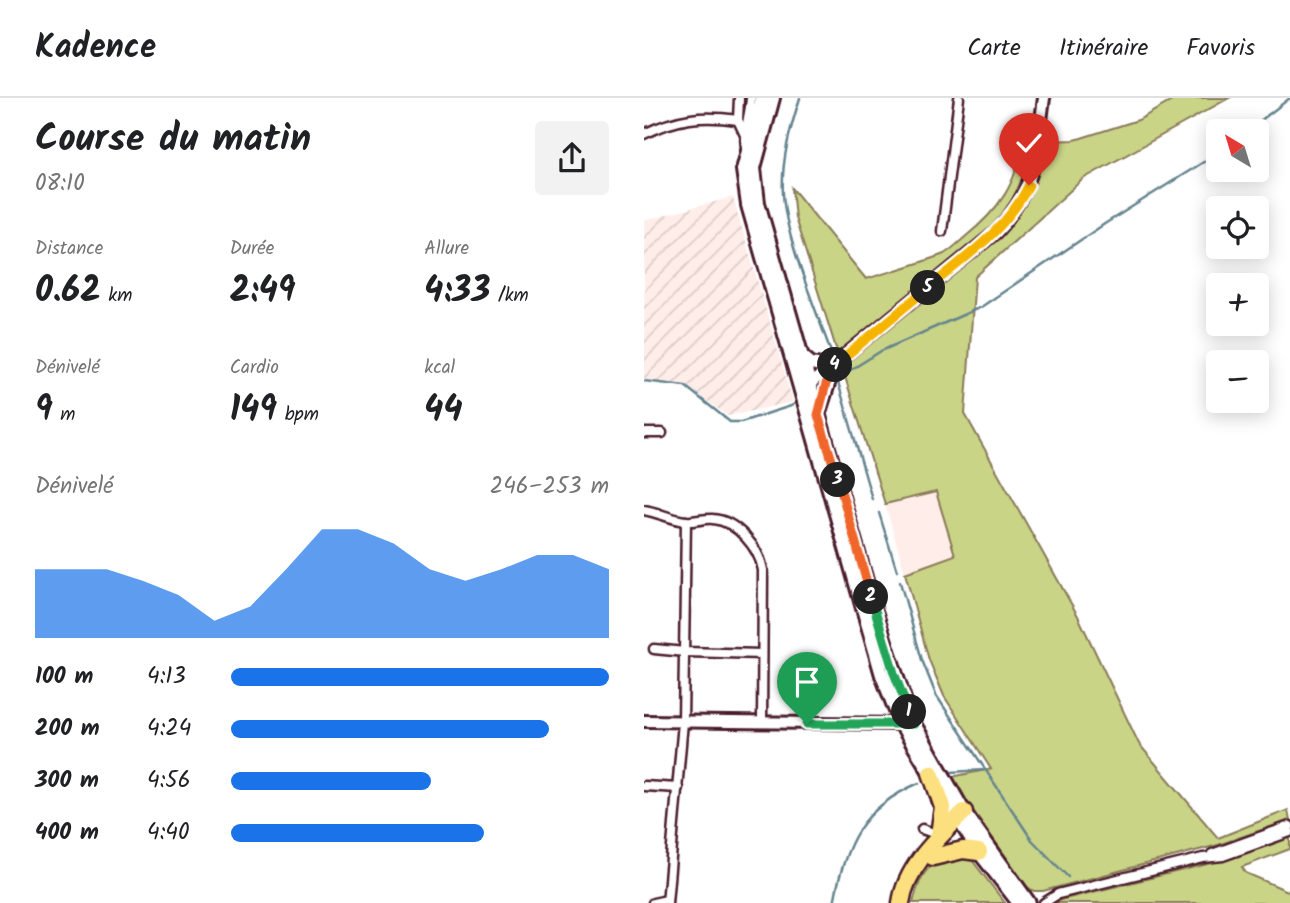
<!DOCTYPE html>
<html lang="fr">
<meta charset="utf-8">
<style>
:root{--surface:#fff;--page:#f2f2f2;--text:#202124;--muted:#757577;--line:#e0e0e0;--accent:#1a73e8}
body{margin:0;font-family:Kalam,sans-serif;background:var(--page);color:var(--text);height:100vh;display:flex;flex-direction:column;font-size:26px;white-space:nowrap}
*{box-sizing:border-box;margin:0}
p{font-size:23px;color:var(--muted)}
.icon{flex:none;width:38px;height:38px;fill:none;stroke:currentColor;stroke-width:2;stroke-linecap:round;stroke-linejoin:round}
.map{position:relative;flex:1;overflow:hidden}
.details{display:flex;flex-direction:column;background:var(--surface);width:644px}
.details>*{flex:none}
.needle{width:46px;rotate:322deg}
.fabs{position:absolute;left:562px;top:21px;display:grid;gap:14px}
.fabs a{display:grid;place-items:center;width:63px;height:63px;border-radius:7px;background:var(--surface);box-shadow:0 4px 18px #0003;font-size:35px}
.pin{position:absolute;display:grid;place-items:center;width:60px;height:60px;color:#fff;margin:-72px -30px;border-radius:50% 50% 50% 0;rotate:-45deg;box-shadow:0 0 7px #0007}
.pin .icon{rotate:45deg}
.km{position:absolute;width:35px;height:35px;margin:-18px;border-radius:50%;background:#222;color:#fff;font-size:19px;line-height:35px;text-align:center}
.round{display:grid;place-items:center;flex:none;width:74px;height:74px;border-radius:7px;background:var(--page)}
.headline{display:flex;align-items:center;justify-content:space-between;height:119px;padding:0 35px}
h1{font-size:38px;font-weight:600;line-height:52px}
.stats{display:grid;grid-template-columns:repeat(3,1fr);gap:10px;height:119px;padding:7px 35px}
.stats div{display:grid;align-content:center}
.stats b{font-size:35px;font-weight:600}
.stats small{font-size:19px;font-weight:400}
.stats p{font-size:19px}
.chart{height:196px;padding:14px 35px}
.chart p{display:flex;justify-content:space-between}
.chart svg{width:100%;height:126px;margin-top:7px;fill:var(--accent);opacity:.7}
ul{padding:0 35px;list-style:none;font-size:23px}
li{display:grid;grid-template-columns:112px 84px 1fr;align-items:center;height:52px}
li i{height:18px;border-radius:9px;background:var(--accent)}
header{display:flex;align-items:center;gap:42px;box-sizing:border-box;height:98px;padding:0 35px;background:var(--surface);border-bottom:2px solid var(--line)}
header strong{font-size:33px}
nav{display:flex;gap:38px;margin-inline-start:auto;font-size:24px}
main{display:flex;flex:1;min-height:0}
.map>svg:first-child{display:block}
.built{fill:#ffede9}
.industrial{fill:url(#industrial-furrows)}
.grass{fill:#c9d487;stroke:#8a7a59;stroke-width:2}
.lines{fill:none;stroke-linecap:round;stroke-linejoin:round}
.stream{stroke:#65848f;stroke-width:2.5}
.minor-casing{stroke:#4a1f2b;stroke-width:13}
.tertiary-casing{stroke:#4a1f2b;stroke-width:16}
.secondary-casing{stroke:#4a1f2b;stroke-width:18}
.motorway-casing{stroke:#4a1f2b;stroke-width:21}
.minor{stroke:#fff;stroke-width:8}
.tertiary{stroke:#fff;stroke-width:10}
.secondary{stroke:#fff;stroke-width:12}
.motorway{stroke:#fce080;stroke-width:16}
.split-1-casing{stroke:#fff;stroke-width:14}
.split-2-casing{stroke:#fff;stroke-width:14}
.split-3-casing{stroke:#fff;stroke-width:14}
.split-4-casing{stroke:#fff;stroke-width:14}
.split-5-casing{stroke:#fff;stroke-width:14}
.split-6-casing{stroke:#fff;stroke-width:14}
.split-1{stroke:#22a559;stroke-width:9}
.split-2{stroke:#22a559;stroke-width:9}
.split-3{stroke:#f0652b;stroke-width:9}
.split-4{stroke:#f0652b;stroke-width:9}
.split-5{stroke:#f5b400;stroke-width:9}
.split-6{stroke:#f5b400;stroke-width:9}
</style>
<header>
<strong>Kadence</strong>
<nav><a>Carte</a><a>Itinéraire</a><a>Favoris</a></nav>
</header>
<main>
<section class="details">
<div class="headline"><div><h1>Course du matin</h1><p>08:10</p></div><a class="round"><svg class="icon" aria-label="share" viewBox="0 0 24 24"><path d="M12 15V3M7 8l5-5 5 5M5 13v7h14v-7"/></svg></a></div>
<div class="stats">
<div><p>Distance</p><b>0.62<small> km</small></b></div>
<div><p>Durée</p><b>2:49</b></div>
<div><p>Allure</p><b>4:33<small> /km</small></b></div>
</div>
<div class="stats">
<div><p>Dénivelé</p><b>9<small> m</small></b></div>
<div><p>Cardio</p><b>149<small> bpm</small></b></div>
<div><p>kcal</p><b>44</b></div>
</div>
<div class="chart"><p><span>Dénivelé</span>246–253 m</p>
<svg viewBox="0 0 160 44" preserveAspectRatio="none"><path d="M0 44V20L10 20L20 20L30 24L40 29L50 38L60 33L70 20L80 6L90 6L100 11L110 20L120 24L130 20L140 15L150 15L160 20V44z"/></svg>
</div>
<ul>
<li><b>100 m</b>4:13<i style="width:100%"></i></li>
<li><b>200 m</b>4:24<i style="width:84%"></i></li>
<li><b>300 m</b>4:56<i style="width:53%"></i></li>
<li><b>400 m</b>4:40<i style="width:67%"></i></li>
</ul>
</section>
<div class="map">
<svg width="646" height="805" viewBox="0 0 646 805">
<defs>
<pattern id="industrial-furrows" width="10" height="10" patternUnits="userSpaceOnUse" patternTransform="scale(1.75)"><rect width="10" height="10" fill="#ffede9"/><path d="M-1 1l2-2M0 10L10 0M9 11l2-2" fill="none" stroke="#dccbc8"/></pattern>
</defs>
<rect width="100%" height="100%" fill="#fff"/>
<filter id="ink" filterUnits="userSpaceOnUse"><feTurbulence type="fractalNoise" baseFrequency=".0143" numOctaves="2"/><feDisplacementMap in="SourceGraphic" scale="14" xChannelSelector="R" yChannelSelector="G"/><feConvolveMatrix kernelMatrix="1 2 1 2 8 2 1 2 1" color-interpolation-filters="sRGB"/></filter>
<g filter="url(#ink)">
<!-- built -->
<polygon class="built" points="292,394 311,457 261,475 241,406"/>
<!-- industrial -->
<polygon class="industrial" points="89,99 149,304 84,318 43,288 0,284 0,123"/>
<!-- grass -->
<g class="grass">
<path d="M533,0h52l-146,81 -108,98 -10,137 113,202 61,128 79,94 70,-28 2,10 -72,25 -175,46h-9l-15,-9 -45,-66 -23,-39 40,-8 -47,-73 -15,-36 -24,-87 50,-18 -19,-63 -51,12 -90,-286 -3,-30 74,91c25,-8 53,-15 78,-25 7,-4 14,-11 21,-17 32,-26 53,-52 56,-95l54,-2 63,-20z"/>
<polygon points="646,738 646,751 598,769 602,775 646,794 646,805 412,805 416,802 580,762"/>
<path d="M324,757l37,48h-92c10,-40 17,-39 55,-48z"/>
</g>
<g class="lines">
<!-- stream -->
<g class="stream">
<path d="M156,0c-10,31 -19,63 -17,96 3,47 33,115 49,161"/>
<polyline points="603,33 646,0"/>
<polyline points="0,283 41,288 86,324 97,324 147,308 157,302"/>
<polyline points="189,283 237,253 337,209 462,125 574,55"/>
<polyline points="194,284 228,401"/>
<polyline points="235,415 253,473"/>
<polyline points="256,484 278,562 292,597 388,742 424,779"/>
<polyline points="307,674 341,672"/>
<path d="M190,805c11,-60 27,-95 85,-120"/>
</g>
<!-- minor casing -->
<g class="minor-casing">
<g id="minor">
<polyline points="95,0 94,22 101,37"/>
<path d="M0,36c33,-16 57,-19 94,-14"/>
<path d="M102,50c-3,-16 4,-33 5,-50"/>
<polyline points="298,133 315,0"/>
<polyline points="0,335 18,335"/>
<path d="M0,412c14,2 28,10 42,11 9,1 18,-3 27,-2 24,2 46,29 50,51l-1,153"/>
<polyline points="10,551 41,554 118,556"/>
<polyline points="0,688 34,690"/>
<polyline points="278,731 295,737"/>
<polyline points="568,756 646,728"/>
<polyline points="9,805 23,802"/>
<polyline points="23,805 39,624 42,423"/>
<polyline points="400,805 414,796 559,760 579,758 646,734"/>
</g>
</g>
<!-- tertiary casing -->
<g class="tertiary-casing">
<g id="tertiary">
<path d="M161,290l191,-156c41,-44 40,-78 48,-134"/>
<polyline points="0,623 263,626"/>
</g>
</g>
<!-- secondary casing -->
<g class="secondary-casing">
<g id="secondary">
<polyline points="118,0 99,72 104,107 238,577 257,626 290,681"/>
<polyline points="129,0 110,70 114,105 229,507 261,604 270,626 320,714 385,805"/>
<polyline points="156,257 167,266 189,270 174,317"/>
<polyline points="299,696 335,754 375,805"/>
</g>
</g>
<!-- motorway casing -->
<g class="motorway-casing">
<g id="motorway">
<polyline points="287,675 299,709 295,737"/>
<polyline points="289,759 319,752 335,754"/>
<path d="M257,805c5,-37 38,-66 63,-91"/>
</g>
</g>
<!-- minor -->
<use href="#minor" class="minor"/>
<!-- tertiary -->
<use href="#tertiary" class="tertiary"/>
<!-- secondary -->
<use href="#secondary" class="secondary"/>
<!-- motorway -->
<use href="#motorway" class="motorway"/>
</g>
</g>
<g class="lines" filter="url(#ink)">
<!-- split-1 casing -->
<g class="split-1-casing">
<polyline id="split-1" points="163,626 270,626 265,614"/>
</g>
<!-- split-2 casing -->
<g class="split-2-casing">
<polyline id="split-2" points="227,499 250,575 265,614"/>
</g>
<!-- split-3 casing -->
<g class="split-3-casing">
<polyline id="split-3" points="194,382 227,499"/>
</g>
<!-- split-4 casing -->
<g class="split-4-casing">
<polyline id="split-4" points="191,267 182,286 174,317 194,382"/>
</g>
<!-- split-5 casing -->
<g class="split-5-casing">
<polyline id="split-5" points="191,267 284,190"/>
</g>
<!-- split-6 casing -->
<g class="split-6-casing">
<path id="split-6" d="M284,190c38,-31 79,-59 101,-103"/>
</g>
<!-- split-1 -->
<use href="#split-1" class="split-1"/>
<!-- split-2 -->
<use href="#split-2" class="split-2"/>
<!-- split-3 -->
<use href="#split-3" class="split-3"/>
<!-- split-4 -->
<use href="#split-4" class="split-4"/>
<!-- split-5 -->
<use href="#split-5" class="split-5"/>
<!-- split-6 -->
<use href="#split-6" class="split-6"/>
</g>
</svg>
<div class="fabs">
<a><svg class="needle" viewBox="-14 -14 28 28"><path d="M0-13l5 13h-10z" fill="#e53935"/><path d="M0 13l5-13h-10z" fill="#757577"/></svg></a>
<a><svg class="icon" aria-label="locate" viewBox="0 0 24 24"><circle cx="12" cy="12" r="6"/><path d="M12 2v4M12 18v4M2 12h4M18 12h4"/></svg></a>
<a>+</a>
<a>−</a>
</div>
<div class="pin" style="left:163px;top:626px;background:#1e9e55"><svg class="icon" aria-label="arrive" viewBox="0 0 24 24"><path d="M6 21V4h12l-3 4 3 4H6"/></svg></div>
<div class="pin" style="left:385px;top:87px;background:#d93025"><svg class="icon" aria-label="check" viewBox="0 0 24 24"><path d="M5 12l5 5 9-10"/></svg></div>
<b class="km" style="left:265px;top:614px">1</b>
<b class="km" style="left:227px;top:499px">2</b>
<b class="km" style="left:194px;top:382px">3</b>
<b class="km" style="left:191px;top:267px">4</b>
<b class="km" style="left:284px;top:190px">5</b>
</div>
</main>
